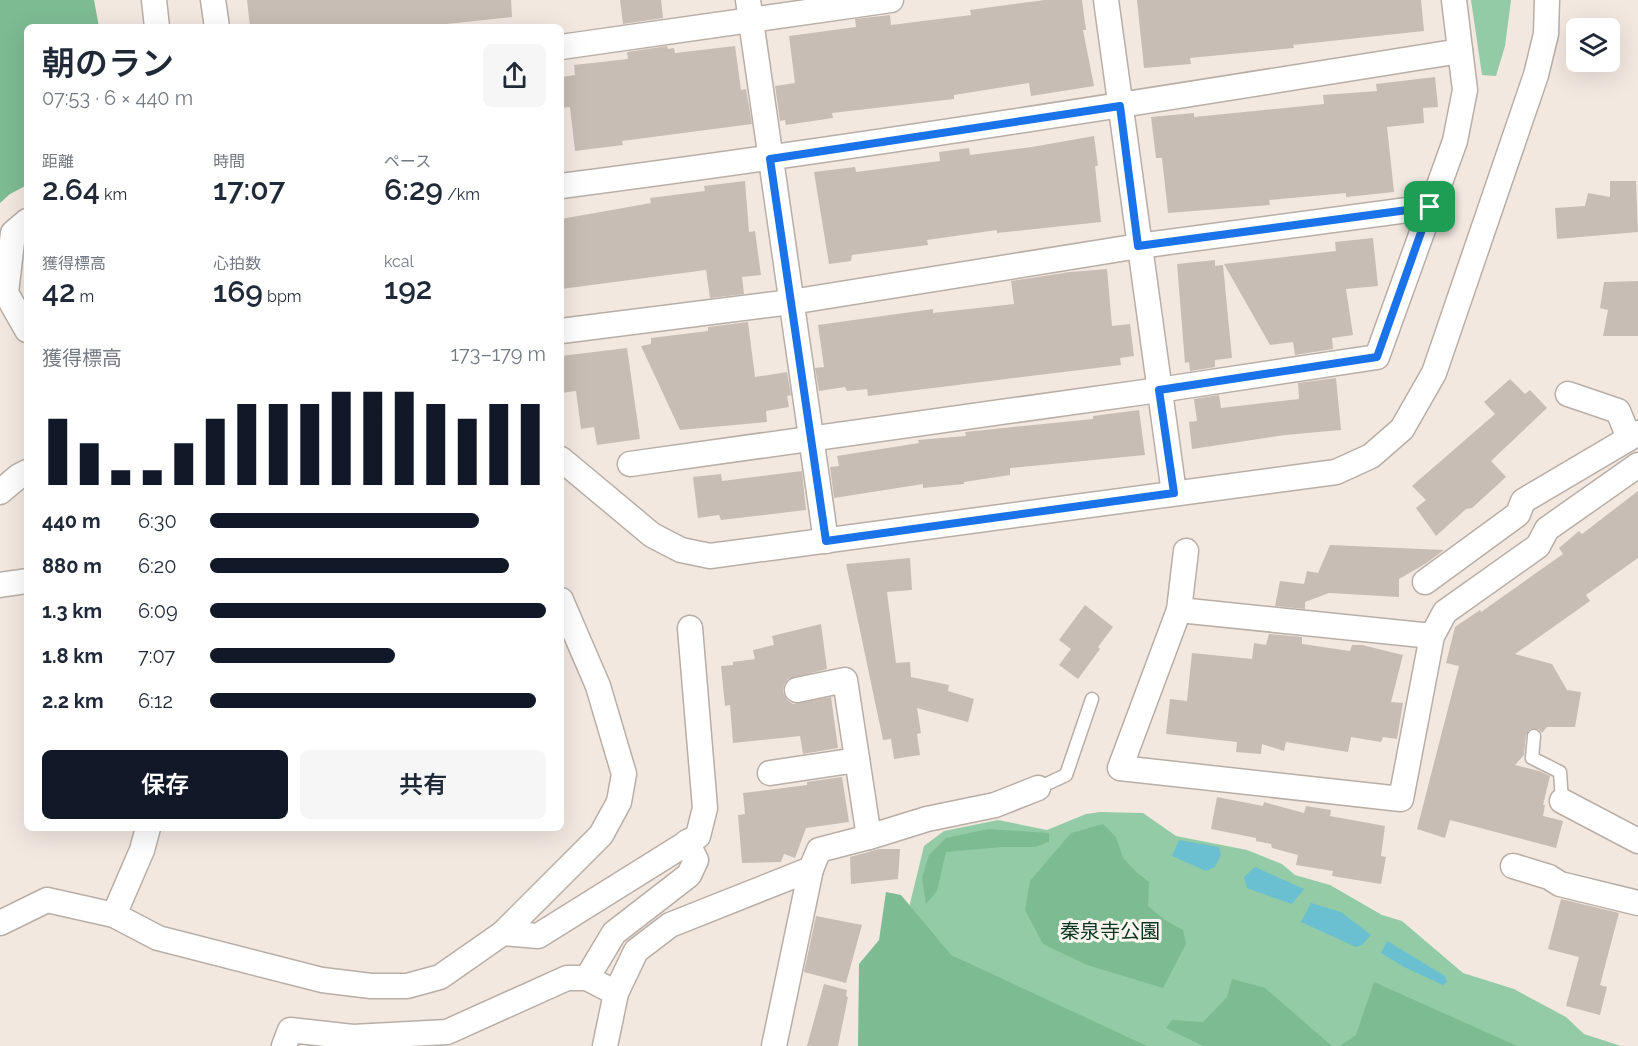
<!DOCTYPE html>
<html lang="ja">
<meta charset="utf-8">
<style>
:root{--surface:#fff;--page:#f6f6f7;--text:#1f2937;--muted:#747a83;--accent:#111827}
body{margin:0;font-family:Raleway,"Noto Sans JP",sans-serif;background:var(--page);color:var(--text);height:100vh;display:flex;flex-direction:column;font-size:22px;white-space:nowrap}
*{box-sizing:border-box;margin:0}
p{font-size:20px;color:var(--muted)}
.icon{flex:none;width:33px;height:33px;fill:none;stroke:currentColor;stroke-width:2;stroke-linecap:round;stroke-linejoin:round}
.map{position:relative;flex:1;overflow:hidden}
.panel{position:absolute;left:24px;top:24px;width:540px;height:807px;display:flex;flex-direction:column;background:var(--surface);border-radius:9px;box-shadow:0 6px 24px #0002}
.panel>*{flex:none}
.buttons{position:absolute;left:1566px;top:18px;display:grid;gap:12px}
.buttons a{display:grid;place-items:center;width:54px;height:54px;border-radius:9px;background:var(--surface);box-shadow:0 6px 24px #0002;font-size:30px}
.pin{position:absolute;display:grid;place-items:center;width:51px;height:51px;color:#fff;margin:-26px;border-radius:12px;box-shadow:0 3px 9px #0006}
.round{display:grid;place-items:center;flex:none;width:63px;height:63px;border-radius:9px;background:var(--page)}
.summary{display:flex;align-items:center;justify-content:space-between;height:102px;padding:0 18px}
h1{font-size:33px;font-weight:600;line-height:45px}
.stats{display:grid;grid-template-columns:repeat(3,1fr);gap:9px;height:102px;padding:6px 18px}
.stats div{display:grid;align-content:center}
.stats b{font-size:30px;font-weight:600}
.stats small{font-size:16px;font-weight:400}
.stats p{font-size:16px}
.chart{height:168px;padding:12px 18px}
.chart p{display:flex;justify-content:space-between}
.chart svg{width:100%;height:108px;margin-top:6px;stroke:var(--accent);stroke-width:6}
.button{display:flex;gap:12px;margin-top:auto;padding:12px 18px}
.button a{flex:1;height:69px;border-radius:9px;background:var(--accent);color:#fff;font-size:24px;font-weight:600;line-height:69px;text-align:center}
.button a+a{background:var(--page);color:var(--text)}
ul{padding:0 18px;list-style:none;font-size:20px}
li{display:grid;grid-template-columns:96px 72px 1fr;align-items:center;height:45px}
li i{height:15px;border-radius:8px;background:var(--accent)}
.map>svg:first-child{display:block}
.green{fill:#93cba7}
.forest{fill:#7dbb93}
.water{fill:#6abfd0}
.building{fill:#c7bdb5}
.lines{fill:none;stroke-linecap:round;stroke-linejoin:round}
.lane-casing{stroke:#b8aea6;stroke-width:15}
.street-casing{stroke:#b8aea6;stroke-width:27}
.lane{stroke:#fff;stroke-width:12}
.street{stroke:#fff;stroke-width:24}
.route-casing{stroke:#fff;stroke-width:12}
.route{stroke:#1a73e8;stroke-width:8}
.labels{text-anchor:middle;stroke-width:6;stroke-linejoin:round;paint-order:stroke}
.park-label{font-size:20px;fill:#04371e;stroke:#fff6ef}
</style>
<div class="map">
<svg width="1638" height="1046" viewBox="0 0 1638 1046">
<rect width="100%" height="100%" fill="#f3e8e0"/>
<!-- green -->
<g class="green">
<polygon points="1471,0 1511,0 1505,46 1496,76 1482,75"/>
<polygon points="1100,812 1143,813 1176,836 1247,850 1282,864 1295,875 1330,885 1382,915 1402,921 1463,973 1514,989 1566,1017 1584,1034 1621,1046 913,1046 904,928 924,846 944,831 998,820 1047,830 1086,814"/>
</g>
<!-- forest -->
<g class="forest">
<polygon points="0,0 94,0 99,27 27,27 27,185 10,194 0,203"/>
<polygon points="1103,824 1116,837 1123,858 1136,872 1149,882 1148,906 1165,920 1183,930 1186,944 1163,988 1087,965 1043,944 1025,910 1030,881 1071,833"/>
<polygon points="988,829 1049,833 1049,842 1035,847 1002,847 946,852 937,891 926,904 922,878 929,855 946,838"/>
<polygon points="886,892 901,895 951,955 1147,1046 858,1046 859,964 879,940"/>
<polygon points="1232,979 1265,988 1332,1046 1203,1046 1166,1028 1172,1020 1203,1022 1227,997"/>
<polygon points="1374,982 1517,1046 1340,1046 1356,1035"/>
</g>
<!-- water -->
<g class="water">
<polygon points="1179,840 1219,847 1221,855 1215,867 1206,871 1172,856"/>
<polygon points="1255,867 1304,889 1292,904 1247,888 1244,877"/>
<polygon points="1311,903 1341,912 1371,935 1362,945 1356,947 1301,922"/>
<polygon points="1387,941 1445,976 1447,982 1443,985 1404,967 1381,953"/>
</g>
<!-- building -->
<g class="building">
<polygon points="247,0 511,0 512,17 418,27 250,27"/>
<polygon points="620,0 661,0 663,18 623,24"/>
<polygon points="1045,0 1082,0 1086,30 1083,30 1094,86 1031,96 1029,83 954,95 954,99 832,113 833,118 786,125 785,120 780,121 775,86 795,83 789,36 856,27 855,19 890,15 891,25 971,15 970,10"/>
<polygon points="1137,0 1421,0 1424,31 1293,45 1294,48 1190,58 1191,64 1144,68"/>
<polygon points="667,46 668,49 674,48 675,53 735,46 741,90 746,89 752,124 622,141 623,145 575,151 570,107 561,108 561,77 575,75 574,65 628,59 627,52"/>
<polygon points="1435,77 1438,107 1423,108 1424,123 1387,127 1394,192 1346,197 1346,193 1269,200 1270,205 1168,213 1162,158 1156,158 1151,117 1194,113 1194,117 1324,104 1323,95 1377,91 1376,84"/>
<polygon points="1094,136 1098,166 1095,166 1101,222 997,233 997,230 927,240 928,245 852,255 851,261 829,264 814,172 855,167 856,172 940,161 939,152 969,148 970,155 1032,147"/>
<polygon points="745,181 749,232 755,231 761,275 742,277 744,294 710,298 706,270 561,289 561,219 651,203 650,198 705,191 704,186"/>
<polygon points="1610,181 1636,181 1638,232 1557,239 1555,208 1585,206 1588,193 1610,197"/>
<polygon points="1373,238 1378,286 1346,289 1353,335 1332,338 1333,349 1295,355 1293,342 1270,345 1224,264 1336,251 1335,242"/>
<polygon points="1215,260 1215,266 1223,265 1232,358 1215,360 1215,367 1190,371 1189,362 1185,363 1177,264"/>
<polygon points="1107,269 1112,326 1130,324 1134,356 1120,358 1121,365 868,396 867,389 847,391 845,387 819,391 815,368 824,367 818,325 933,309 933,313 1014,304 1011,281 1070,272"/>
<polygon points="1638,281 1638,336 1603,336 1608,310 1600,308 1604,282"/>
<polygon points="748,322 755,377 787,372 791,395 787,396 789,407 766,411 767,422 680,430 641,346 651,344 651,338 708,331 708,327"/>
<polygon points="627,348 640,439 597,445 594,427 581,429 576,391 561,393 561,356"/>
<polygon points="1336,378 1341,430 1285,435 1192,449 1189,422 1197,421 1194,399 1219,395 1221,408 1299,399 1298,383"/>
<polygon points="1510,379 1525,394 1530,390 1547,408 1491,461 1506,477 1472,508 1466,509 1436,536 1416,508 1426,500 1412,486 1495,414 1484,402"/>
<polygon points="1139,410 1145,455 1010,468 1010,475 964,482 964,484 923,488 923,484 834,498 830,467 839,466 837,456 919,443 918,440 966,436 965,432 1093,419 1093,416"/>
<polygon points="802,471 806,510 721,520 719,515 698,518 693,477 721,474 722,481"/>
<polygon points="1638,491 1638,558 1586,595 1590,601 1515,654 1552,664 1567,690 1581,692 1575,727 1547,727 1542,733 1538,729 1530,729 1526,735 1524,755 1515,765 1539,771 1550,776 1543,805 1545,805 1543,816 1563,821 1556,848 1450,820 1445,838 1417,829 1459,666 1446,663 1455,627 1480,610 1481,612 1563,554 1559,548 1579,531 1582,534"/>
<polygon points="1330,545 1444,550 1425,564 1399,579 1399,597 1329,593 1305,602 1305,609 1275,606 1280,581 1304,584 1307,571 1318,573"/>
<polygon points="910,558 912,590 887,592 896,663 910,662 911,677 949,685 948,691 974,699 968,722 917,708 921,733 917,734 920,755 894,759 891,739 883,740 846,564"/>
<polygon points="1085,605 1113,627 1098,647 1100,649 1078,679 1059,665 1071,649 1059,640"/>
<polygon points="821,624 827,669 788,679 784,685 783,692 787,700 793,704 831,697 838,748 803,754 800,736 733,743 730,705 725,706 721,666 733,665 733,662 755,659 753,650 774,645 772,636"/>
<polygon points="1269,634 1302,637 1302,644 1350,651 1352,645 1362,645 1403,655 1391,702 1403,703 1397,739 1383,737 1381,742 1351,737 1348,752 1286,742 1284,751 1262,744 1261,754 1236,752 1237,742 1166,734 1170,699 1187,701 1192,653 1252,659 1254,643 1266,645"/>
<polygon points="842,777 849,822 806,828 795,858 784,854 781,862 742,863 738,815 745,814 743,793 807,785 807,782"/>
<polygon points="1217,797 1263,806 1264,802 1304,813 1306,806 1331,810 1330,816 1385,826 1381,856 1386,857 1381,884 1332,876 1333,871 1296,865 1298,855 1272,848 1271,844 1256,841 1256,838 1211,829"/>
<polygon points="879,849 900,849 898,879 851,884 850,857"/>
<polygon points="1561,899 1619,913 1600,985 1607,987 1600,1015 1566,1006 1579,957 1548,949"/>
<polygon points="816,916 862,925 846,983 804,972"/>
<polygon points="824,984 847,990 846,996 848,997 838,1046 807,1046"/>
</g>
<g class="lines">
<!-- lane casing -->
<g class="lane-casing">
<g id="lane">
<polyline points="1534,736 1532,758 1560,772 1562,801"/>
<polyline points="1038,788 1066,775 1092,699"/>
</g>
</g>
<!-- street casing -->
<g class="street-casing">
<g id="street">
<polyline points="154,0 157,27"/>
<polyline points="213,0 217,27"/>
<polyline points="748,0 826,541"/>
<polyline points="1106,0 1174,493"/>
<polyline points="561,47 891,0"/>
<path d="M561,186c301,-39 600,-87 899,-135"/>
<polyline points="27,221 13,233 6,293 27,330"/>
<polyline points="561,331 791,302 1139,246 1430,207"/>
<polyline points="1568,394 1618,411 1629,438"/>
<polyline points="561,459 652,535 681,550 710,556 1336,472 1371,456 1402,429 1434,373 1536,75 1546,34 1547,0"/>
<polyline points="630,464 1159,390 1377,357 1455,141 1465,90 1454,0"/>
<polyline points="0,492 19,476 27,472"/>
<polyline points="1425,582 1518,514 1523,501 1638,433"/>
<polyline points="0,585 27,581"/>
<polyline points="1179,610 1186,551"/>
<polyline points="1432,636 1179,610 1120,768 1401,799 1432,636 1445,612 1538,546 1547,529 1638,465"/>
<polyline points="797,690 845,680 869,837 819,850 811,869"/>
<polyline points="770,773 857,760"/>
<polyline points="1562,801 1638,841"/>
<polyline points="869,837 927,819 995,805 1038,788"/>
<polyline points="1513,866 1549,877 1560,884 1638,903"/>
<polyline points="114,915 142,850 148,828"/>
<polyline points="0,923 47,900 114,915 158,938 322,980 371,986 407,986 440,977 503,933 601,835 619,802 624,774 598,686 561,600"/>
<polyline points="503,933 538,936 698,836 705,808 690,628"/>
<polyline points="587,978 614,933 689,875 696,860 687,842"/>
<polyline points="284,1046 290,1030 353,1037 447,1032 567,978 587,978 616,993 636,951 670,925 811,869 774,1046"/>
<polyline points="605,1046 616,993"/>
</g>
</g>
<!-- lane -->
<use href="#lane" class="lane"/>
<!-- street -->
<use href="#street" class="street"/>
</g>
<g class="lines">
<!-- route casing -->
<g class="route-casing">
<polygon id="route" points="1120,106 1138,246 1430,207 1377,357 1159,390 1174,493 826,541 770,159"/>
</g>
<!-- route -->
<use href="#route" class="route"/>
</g>
<g class="labels">
<!-- park labels -->
<g class="park-label">
<text x="1110" y="938">秦泉寺公園</text>
</g>
</g>
</svg>
<div class="buttons">
<a><svg class="icon" aria-label="layers" viewBox="0 0 24 24"><path d="M12 4l9 5-9 5-9-5zM3 14l9 5 9-5"/></svg></a>
</div>
<div class="pin" style="left:1430px;top:207px;background:#1e9e55"><svg class="icon" aria-label="arrive" viewBox="0 0 24 24"><path d="M6 21V4h12l-3 4 3 4H6"/></svg></div>
<section class="panel">
<div class="summary"><div><h1>朝のラン</h1><p>07:53 · 6 × 440 m</p></div><a class="round"><svg class="icon" aria-label="share" viewBox="0 0 24 24"><path d="M12 15V3M7 8l5-5 5 5M5 13v7h14v-7"/></svg></a></div>
<div class="stats">
<div><p>距離</p><b>2.64<small> km</small></b></div>
<div><p>時間</p><b>17:07</b></div>
<div><p>ペース</p><b>6:29<small> /km</small></b></div>
</div>
<div class="stats">
<div><p>獲得標高</p><b>42<small> m</small></b></div>
<div><p>心拍数</p><b>169<small> bpm</small></b></div>
<div><p>kcal</p><b>192</b></div>
</div>
<div class="chart"><p><span>獲得標高</span>173–179 m</p>
<svg viewBox="0 0 160 44" preserveAspectRatio="none"><path d="M5 44V17M15 44V27M25 44V38M35 44V38M45 44V27M55 44V17M65 44V11M75 44V11M85 44V11M95 44V6M105 44V6M115 44V6M125 44V11M135 44V17M145 44V11M155 44V11"/></svg>
</div>
<ul>
<li><b>440 m</b>6:30<i style="width:80%"></i></li>
<li><b>880 m</b>6:20<i style="width:89%"></i></li>
<li><b>1.3 km</b>6:09<i style="width:100%"></i></li>
<li><b>1.8 km</b>7:07<i style="width:55%"></i></li>
<li><b>2.2 km</b>6:12<i style="width:97%"></i></li>
</ul>
<div class="button"><a>保存</a><a>共有</a></div>
</section>
</div>
